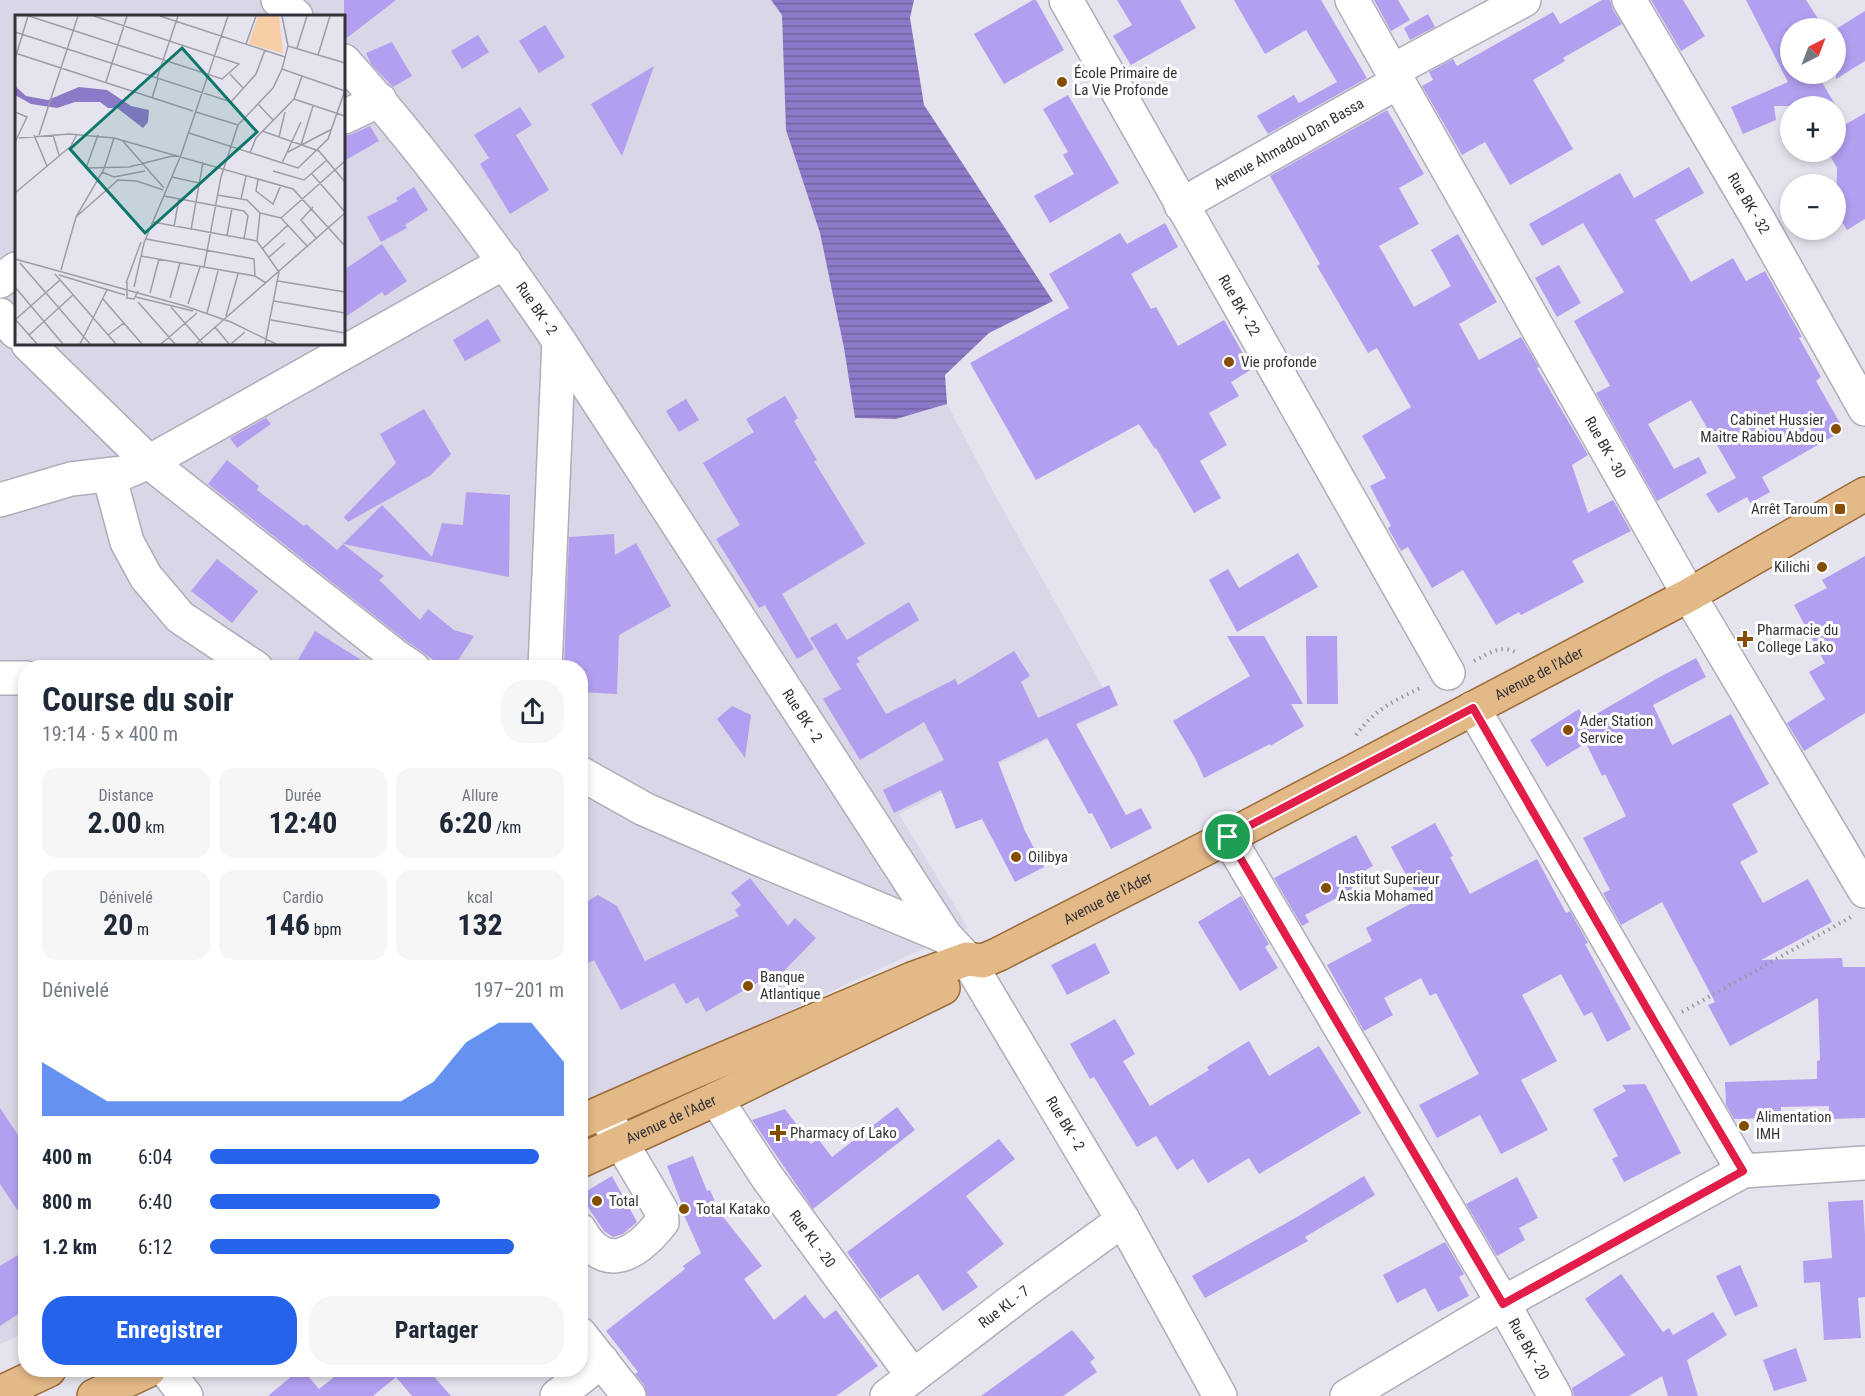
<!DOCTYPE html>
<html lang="fr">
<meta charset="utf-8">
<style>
:root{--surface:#fff;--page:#f6f6f7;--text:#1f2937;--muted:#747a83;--accent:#2563eb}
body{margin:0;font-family:"Roboto Condensed",sans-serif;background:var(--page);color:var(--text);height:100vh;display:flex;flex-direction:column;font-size:22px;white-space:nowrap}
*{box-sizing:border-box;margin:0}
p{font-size:20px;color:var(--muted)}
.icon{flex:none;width:33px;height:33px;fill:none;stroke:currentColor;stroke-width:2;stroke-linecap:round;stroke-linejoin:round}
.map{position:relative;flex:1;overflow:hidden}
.drawer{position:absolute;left:18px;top:660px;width:570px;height:717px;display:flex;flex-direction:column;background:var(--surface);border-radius:24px;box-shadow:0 3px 9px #0003}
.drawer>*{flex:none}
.needle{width:39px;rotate:42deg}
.fabs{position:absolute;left:1780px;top:18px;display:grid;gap:12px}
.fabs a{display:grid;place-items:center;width:66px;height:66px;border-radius:50%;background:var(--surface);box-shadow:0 3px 9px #0003;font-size:30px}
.pin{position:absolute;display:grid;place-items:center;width:51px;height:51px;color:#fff;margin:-26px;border:3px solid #fff;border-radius:50%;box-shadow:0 2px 6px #0007}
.round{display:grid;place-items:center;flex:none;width:63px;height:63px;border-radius:24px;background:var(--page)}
.headline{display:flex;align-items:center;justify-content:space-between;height:102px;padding:0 24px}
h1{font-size:33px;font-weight:700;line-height:45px}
.stats{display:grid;grid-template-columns:repeat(3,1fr);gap:9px;height:102px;padding:6px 24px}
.stats div{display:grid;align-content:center;border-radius:15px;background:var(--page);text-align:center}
.stats b{font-size:30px;font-weight:700}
.stats small{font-size:16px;font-weight:400}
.stats p{font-size:16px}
.chart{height:168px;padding:12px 24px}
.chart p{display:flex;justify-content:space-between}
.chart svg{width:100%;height:108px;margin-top:6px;fill:var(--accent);opacity:.7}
.button{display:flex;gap:12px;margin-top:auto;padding:12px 24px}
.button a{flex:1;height:69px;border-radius:24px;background:var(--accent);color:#fff;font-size:24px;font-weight:700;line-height:69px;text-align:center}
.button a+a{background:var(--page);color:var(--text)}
ul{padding:0 24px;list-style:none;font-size:20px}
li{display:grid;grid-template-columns:96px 72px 1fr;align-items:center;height:45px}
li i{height:15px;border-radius:8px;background:var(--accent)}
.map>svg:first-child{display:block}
.built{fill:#d9d6e7;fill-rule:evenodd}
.water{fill:url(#water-rules)}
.building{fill:#b29ff0}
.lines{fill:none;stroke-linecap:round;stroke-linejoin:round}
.minor-casing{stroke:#afadb8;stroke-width:36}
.major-casing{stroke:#9b6c38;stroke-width:36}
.path{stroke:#99979f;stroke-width:4;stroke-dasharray:1.5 4.5;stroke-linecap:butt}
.minor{stroke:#fff;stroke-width:33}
.major{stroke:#e4b988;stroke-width:33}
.route-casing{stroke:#fff;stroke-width:12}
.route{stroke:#e11d48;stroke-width:8}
.poi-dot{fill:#854d00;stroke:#fff;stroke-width:2}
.labels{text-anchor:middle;stroke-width:6;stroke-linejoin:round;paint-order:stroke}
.poi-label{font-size:15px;fill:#343337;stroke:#fff;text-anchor:start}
.street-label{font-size:15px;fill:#343337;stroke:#fff}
.inset-road{fill:none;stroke:#9e9da5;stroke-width:1.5}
.view{fill:#0f766e;fill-opacity:0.15;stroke:#0f766e;stroke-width:3}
.inset-edge{fill:none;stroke:#343337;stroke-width:3}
</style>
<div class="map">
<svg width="1865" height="1396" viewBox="0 0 1865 1396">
<defs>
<pattern id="water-rules" width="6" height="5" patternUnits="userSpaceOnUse" patternTransform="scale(1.5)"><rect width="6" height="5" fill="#8c79c7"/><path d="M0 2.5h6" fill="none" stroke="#7364a2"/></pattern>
</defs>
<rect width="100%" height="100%" fill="#e5e3ee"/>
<!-- built -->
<path class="built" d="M0,0h771l11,14 4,116 34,103 24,115 11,70 41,1 51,-15 48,91 119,212 -215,107 69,114 -387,179 -1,-439h-554v665l-26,11zM16,16h328v328h-328z"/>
<!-- water -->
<polygon class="water" points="771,0 914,0 910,18 924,105 1053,301 989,333 945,375 947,404 896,419 855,418 844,348 820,233 786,130 782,15"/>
<!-- building -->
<g class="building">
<polygon points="344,0 396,0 344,40"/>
<polygon points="1033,0 1036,0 1064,50 1004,84 974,34"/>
<polygon points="1117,0 1180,0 1196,28 1131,65 1113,36 1132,25"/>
<polygon points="1234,0 1321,0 1367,78 1268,134 1257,116 1294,95 1299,103 1337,82 1306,30 1265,54"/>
<polygon points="1374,0 1398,0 1410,20 1391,31"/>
<polygon points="1602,0 1610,0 1613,10 1622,24 1563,58 1565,61 1533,80 1573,149 1510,185 1485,142 1462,155 1422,86 1433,80 1429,72 1453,59 1457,66 1553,12 1560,24"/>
<polygon points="1651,0 1683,0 1705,36 1681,51"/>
<polygon points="1746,0 1806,0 1824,28 1791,28 1791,74 1817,74 1836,106 1774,106 1776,120 1743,134 1731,107 1788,82"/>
<polygon points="1865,11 1865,61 1836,79 1836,29"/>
<polygon points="1428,14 1435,27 1410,40 1404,28"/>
<polygon points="545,25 565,57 539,73 519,41"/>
<polygon points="478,35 489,52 462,69 451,51"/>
<polygon points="392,42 412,76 393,87 371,64 366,53"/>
<polygon points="654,66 622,156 591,104"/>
<polygon points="1068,95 1119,183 1050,223 1034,196 1074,174 1063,155 1068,152 1043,109"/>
<polygon points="520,107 532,125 516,135 549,190 510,214 480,164 489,158 474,135"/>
<polygon points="1387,110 1424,174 1399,188 1419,224 1379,246 1414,307 1451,286 1431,250 1458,234 1497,302 1459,324 1479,360 1521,337 1539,367 1537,368 1588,455 1572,465 1588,513 1613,500 1631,531 1572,561 1584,582 1521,615 1519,612 1496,625 1463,570 1432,588 1408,547 1401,551 1388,528 1391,526 1370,486 1386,478 1362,436 1411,407 1377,348 1368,353 1317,266 1320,264 1270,176"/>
<polygon points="1865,113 1865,219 1847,230 1836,212 1837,168 1828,152 1836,152 1836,130"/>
<polygon points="370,126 379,141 344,161 344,136 352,134"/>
<polygon points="1689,167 1704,193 1655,220 1691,282 1733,258 1746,281 1765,271 1802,337 1799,338 1821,377 1816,381 1844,430 1762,477 1770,492 1750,503 1747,497 1718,513 1706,494 1736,478 1691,400 1648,424 1674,469 1699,457 1707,473 1657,501 1596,393 1610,386 1574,321 1624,292 1583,223 1542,246 1529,224 1620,173 1634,198"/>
<polygon points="414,187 428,210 405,225 407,228 381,242 367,217 398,201 396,198"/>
<polygon points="1165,223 1178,247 1131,274 1151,309 1156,307 1178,346 1224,320 1252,369 1231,382 1239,396 1209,413 1227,445 1200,461 1221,498 1194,513 1156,448 1155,449 1139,424 1036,480 970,363 1069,308 1049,274 1120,233 1127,244"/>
<polygon points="382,244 407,281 385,296 382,292 344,318 344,270"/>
<polygon points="1559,265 1581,303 1557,317 1535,278"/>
<polygon points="488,319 501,341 465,361 453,340"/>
<polygon points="785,396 798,418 794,421 817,460 814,461 865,544 782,594 814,649 797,659 765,605 759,608 716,539 740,525 703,463 754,432 746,419"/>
<polygon points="686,399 699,420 679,432 666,411"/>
<polygon points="424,409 451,454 431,475 348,522 344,517 396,463 380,434"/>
<polygon points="266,418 271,424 237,448 230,438"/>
<polygon points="227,460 259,486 257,490 304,526 306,524 337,550 382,505 432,557 442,523 463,525 466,492 510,495 509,577 343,544 384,576 379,580 420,620 428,609 454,630 474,636 453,668 445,668 405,640 208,484"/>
<polygon points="614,534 615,555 636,543 671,606 619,635 617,694 580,692 580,668 564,668 569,537"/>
<polygon points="1298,553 1318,587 1237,632 1209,580 1228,569 1239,588"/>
<polygon points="1865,556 1865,713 1804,751 1787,723 1825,699 1809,672 1825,663 1794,605 1827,588 1822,580"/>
<polygon points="217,559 258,591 232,623 191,591"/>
<polygon points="909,602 919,620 857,658 860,662 856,664 886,714 955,679 958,685 1014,651 1030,676 1021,682 1038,718 1109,685 1118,705 1076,724 1126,815 1141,808 1152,828 1111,849 1092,813 1089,814 1047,738 998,762 1025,831 1044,867 1015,882 982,819 956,829 941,790 894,813 883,790 944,760 924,722 860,760 823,699 841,689 810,638 836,623 847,640"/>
<polygon points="315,631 374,668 293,668"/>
<polygon points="1227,636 1264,636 1303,704 1291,704 1304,726 1270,746 1270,744 1204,778 1195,758 1173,721 1250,676"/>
<polygon points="1306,636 1337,636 1338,704 1307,704"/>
<polygon points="1696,658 1706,677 1653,705 1672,745 1731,714 1769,784 1732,804 1758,852 1740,862 1763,903 1808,879 1832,922 1761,960 1842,958 1843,967 1865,967 1865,1118 1829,1119 1829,1106 1781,1107 1781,1118 1734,1119 1726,1105 1725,1082 1817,1079 1817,1061 1820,1060 1818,998 1730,1046 1708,1005 1715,1002 1662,902 1621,925 1603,893 1610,890 1583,838 1626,816 1605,774 1602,776 1586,743 1547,767 1530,740 1579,709 1586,720 1658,678"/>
<polygon points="732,706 751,715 745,758 717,719"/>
<polygon points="1435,823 1453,856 1450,857 1470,894 1537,859 1566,913 1570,911 1588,943 1585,944 1631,1029 1607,1042 1592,1012 1584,1016 1561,974 1522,995 1557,1061 1521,1080 1548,1130 1501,1154 1480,1115 1437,1138 1419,1105 1479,1074 1436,993 1430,996 1421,978 1384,998 1393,1015 1364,1031 1327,965 1372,941 1366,928 1419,899 1391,847"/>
<polygon points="1356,835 1373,866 1350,879 1355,888 1305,915 1309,922 1302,926 1274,878"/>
<polygon points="750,878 788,926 795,918 816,938 781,974 778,971 706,1012 698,997 686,1004 674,983 621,1010 594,960 580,967 580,906 598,895 617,906 645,961 739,916 735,910 741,905 731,893"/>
<polygon points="1241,896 1269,944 1265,947 1278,968 1240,991 1198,922"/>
<polygon points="1095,943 1110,973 1067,995 1051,965"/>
<polygon points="1115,1019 1135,1054 1123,1061 1150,1106 1209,1070 1207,1067 1249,1041 1269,1076 1319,1046 1361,1113 1259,1174 1249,1158 1208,1183 1193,1159 1177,1170 1156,1136 1137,1147 1094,1077 1090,1079 1070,1044"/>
<polygon points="1645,1084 1681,1153 1624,1182 1612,1159 1618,1156 1593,1109 1626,1091 1622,1085"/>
<polygon points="897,1107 915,1130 813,1209 752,1120 785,1109 811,1144 818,1139 832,1157"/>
<polygon points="0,1108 26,1147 26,1223 0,1184"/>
<polygon points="999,1139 1015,1159 966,1196 1004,1244 967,1272 978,1287 943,1311 918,1274 880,1299 847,1252"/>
<polygon points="693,1156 707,1191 710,1190 720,1213 762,1266 744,1279 774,1320 805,1295 824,1319 836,1310 878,1366 836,1396 647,1396 644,1385 635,1374 638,1372 606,1331 685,1269 683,1266 701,1253 679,1204 681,1202 667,1166"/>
<polygon points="612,1176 637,1222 623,1234 613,1237 604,1231 580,1195"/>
<polygon points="1364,1176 1375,1195 1305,1237 1308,1241 1205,1298 1192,1276 1297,1217"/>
<polygon points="1517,1177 1538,1218 1519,1228 1525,1240 1497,1256 1466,1204"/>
<polygon points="1863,1200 1865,1234 1865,1297 1858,1298 1861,1338 1824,1340 1820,1282 1804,1283 1803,1261 1832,1258 1828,1202"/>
<polygon points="1445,1242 1464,1274 1459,1277 1469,1296 1438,1312 1425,1288 1397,1303 1383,1275"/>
<polygon points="26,1250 26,1309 0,1326 0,1266"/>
<polygon points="1740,1265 1758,1306 1735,1316 1716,1276"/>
<polygon points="1621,1274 1663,1332 1669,1328 1673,1335 1713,1312 1727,1335 1687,1360 1698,1396 1668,1396 1662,1376 1629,1396 1574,1396 1572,1388 1625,1355 1585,1299"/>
<polygon points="1072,1330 1095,1358 1090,1362 1097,1372 1063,1396 981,1396"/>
<polygon points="1796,1348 1807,1381 1774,1391 1763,1360"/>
<polygon points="299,1370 303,1370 319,1389 343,1370 428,1370 451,1396 412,1396 396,1377 373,1396 268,1396"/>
</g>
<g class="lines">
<!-- minor casing -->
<g class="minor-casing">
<g id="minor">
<polyline points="278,0 296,16"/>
<path id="s1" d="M1066,0c126,225 256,448 382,673"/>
<path id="s2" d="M1352,0l337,595 176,296"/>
<path id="s3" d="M1629,0l129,219 107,190"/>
<path id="s4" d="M344,61c79,87 149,183 215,280l387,596 21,22 156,261 97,176"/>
<polyline points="1392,71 1524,0"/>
<polyline points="344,117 380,100"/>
<path id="s5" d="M1181,205l217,-123"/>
<polyline points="0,281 16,269"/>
<polyline points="0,315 16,332"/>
<polyline points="28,344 149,462 394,655 413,668"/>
<polyline points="109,475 127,542 146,577 180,617 256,668"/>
<polyline points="0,500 71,479 123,473 149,462 505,262"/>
<polyline points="545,668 559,341"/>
<polyline points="0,678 26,678"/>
<polyline points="1473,708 1743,1171"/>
<polyline points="580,773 644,809 754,857 946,937"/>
<path id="s6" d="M1228,837l275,466 52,93"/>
<path id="s7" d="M716,1099l51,78 146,199"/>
<path d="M580,1230c25,45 57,24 82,-8l-1,-12 -55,-93"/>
<polyline points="580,1334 629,1396"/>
<polyline points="166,1370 186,1396"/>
<polyline points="557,1396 602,1361"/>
<path id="s8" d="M887,1396l138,-105 98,-71"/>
<polyline points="1347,1396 1503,1303 1743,1171 1865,1163"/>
</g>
</g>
<!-- major casing -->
<g class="major-casing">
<g id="major">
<path id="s9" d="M580,1122l113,-50 219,-93 55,-20 16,2 16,-7 229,-117 461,-242 176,-101"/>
<path id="s10" d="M580,1161l136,-62 227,-111"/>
<polyline points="0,1393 49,1370"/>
<polyline points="94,1396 149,1370"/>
</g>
</g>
<!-- path -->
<g class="path">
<path d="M1474,661c16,-8 26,-17 43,-8"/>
<path d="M1356,735c19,-26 38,-34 66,-48"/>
<polyline points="1682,1012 1851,917"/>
</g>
<!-- minor -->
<use href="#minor" class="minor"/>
<!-- major -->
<use href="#major" class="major"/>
</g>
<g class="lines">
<!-- route casing -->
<g class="route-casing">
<polygon id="route" points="1473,708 1657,1026 1743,1171 1503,1304 1228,837"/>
</g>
<!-- route -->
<use href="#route" class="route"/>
</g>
<!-- markers -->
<g class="poi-dot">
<circle cx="1062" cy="82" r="6"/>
<circle cx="1229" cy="362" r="6"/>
<circle cx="1836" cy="429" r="6"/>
<rect x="1834" y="503" width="12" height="12" rx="3"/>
<circle cx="1822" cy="567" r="6"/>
<path d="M1742 630h6v6h6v6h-6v6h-6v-6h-6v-6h6z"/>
<circle cx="1568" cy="730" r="6"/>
<circle cx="1016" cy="857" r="6"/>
<circle cx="1326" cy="888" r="6"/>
<circle cx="748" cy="986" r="6"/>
<circle cx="1744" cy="1126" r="6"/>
<path d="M775 1124h6v6h6v6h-6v6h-6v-6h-6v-6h6z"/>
<circle cx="597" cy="1201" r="6"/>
<circle cx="684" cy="1209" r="6"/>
</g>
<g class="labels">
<!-- poi labels -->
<g class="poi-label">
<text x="1074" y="78">École Primaire de<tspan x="1074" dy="17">La Vie Profonde</tspan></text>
<text x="1241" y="367">Vie profonde</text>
<text x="1824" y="425" text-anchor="end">Cabinet Hussier<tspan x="1824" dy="17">Maitre Rabiou Abdou</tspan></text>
<text x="1828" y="514" text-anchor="end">Arrêt Taroum</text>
<text x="1810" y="572" text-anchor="end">Kilichi</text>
<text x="1757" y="635">Pharmacie du<tspan x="1757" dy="17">College Lako</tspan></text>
<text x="1580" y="726">Ader Station<tspan x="1580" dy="17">Service</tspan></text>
<text x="1028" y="862">Oilibya</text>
<text x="1338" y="884">Institut Superieur<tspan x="1338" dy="17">Askia Mohamed</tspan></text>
<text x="760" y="982">Banque<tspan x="760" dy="17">Atlantique</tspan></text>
<text x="1756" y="1122">Alimentation<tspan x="1756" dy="17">IMH</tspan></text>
<text x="790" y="1138">Pharmacy of Lako</text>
<text x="609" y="1206">Total</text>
<text x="696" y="1214">Total Katako</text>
</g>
<!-- street labels -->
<g class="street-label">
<text dy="5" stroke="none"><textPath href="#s5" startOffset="124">Avenue Ahmadou Dan Bassa</textPath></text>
<text dy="5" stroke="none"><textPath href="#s3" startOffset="236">Rue BK - 32</textPath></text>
<text dy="5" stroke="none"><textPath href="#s1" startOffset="351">Rue BK - 22</textPath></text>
<text dy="5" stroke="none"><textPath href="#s4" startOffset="314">Rue BK - 2</textPath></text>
<text dy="5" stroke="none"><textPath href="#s2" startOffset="514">Rue BK - 30</textPath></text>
<text dy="5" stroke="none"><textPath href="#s9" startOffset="1062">Avenue de l'Ader</textPath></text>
<text dy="5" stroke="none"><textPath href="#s4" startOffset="800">Rue BK - 2</textPath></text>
<text dy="5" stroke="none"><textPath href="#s9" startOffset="576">Avenue de l'Ader</textPath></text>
<text dy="5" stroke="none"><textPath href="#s10" startOffset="100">Avenue de l'Ader</textPath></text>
<text dy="5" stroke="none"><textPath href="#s4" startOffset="1286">Rue BK - 2</textPath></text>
<text dy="5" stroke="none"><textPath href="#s7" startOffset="170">Rue KL - 20</textPath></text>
<text dy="5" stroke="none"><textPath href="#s8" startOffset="147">Rue KL - 7</textPath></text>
<text dy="5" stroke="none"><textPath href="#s6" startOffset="594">Rue BK - 20</textPath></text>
</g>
</g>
<!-- overview -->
<g transform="translate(15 15)">
<rect width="330" height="330" fill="#e5e3ee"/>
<path d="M243,1h21l4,37 -34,-9z" fill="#f6cda5"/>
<path d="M0,71l11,10 22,4 31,-13 28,3 24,16 18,4 -1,12 -5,6 -26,-20h-9l-8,-6h-25l-18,6 -26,-4 -16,-9z" fill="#8c79c7"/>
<path class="inset-road" d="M14,1l193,63 17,-15 -145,-48M145,1l125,41M0,17l216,70 25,-28 9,-24M231,29l10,-28M273,31l57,17M282,33l10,-32M0,38l178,58M303,40l12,-39M0,44l13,-43M267,54l63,22M215,59l14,15M142,63l21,-62M91,67l21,-66M137,83l6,-19M279,84l51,17M243,89l15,16M0,97l12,5 -12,25M181,97l42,13M247,116l57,20 26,31M174,118l109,35 30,-29 17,-49M19,120l13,31M24,120l39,-119M38,120l6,20M83,120l-12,33 43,-1 47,-12M264,122l6,-25M4,123l50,-4 45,4 179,51 52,57M107,125l42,48M286,130l12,-39M273,137l44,-23M235,138l6,-15 38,-39 8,-23M267,148l19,-41M258,156l31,9 23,-20M87,157l12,5 31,-6M297,159l33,38M157,162l27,6M243,164l-2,12 17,13 8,-19M0,178l56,-47 6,-12M202,180l30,5 13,13 -3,28M149,181l80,15 4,5 -4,23M226,184l5,-23M298,192l-12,13 16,19M245,198l21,5 64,-57M62,201l41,-36 19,1 26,9M266,203l27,29M138,207l104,19 22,31 -14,72M159,212l5,-29M176,215l12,-68M212,221l5,-28M131,224l108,20 1,17M247,234l26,-24M126,241l114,20 11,7M253,243l17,-15M0,244l170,47 46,16 45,22M5,248l70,81M189,252l17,-90 17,-52 35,-37 9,-19 6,-23 -6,-30M46,255l15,-53 28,-48 10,-31M40,259l61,70M44,260l66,20M263,266l67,11M112,267v16l7,1 4,-8M111,268l15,-41M0,272l48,57M119,272l10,-44 37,-88 47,-139M135,278l9,-34M121,282l57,14M155,283l10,-35M88,284l39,45M259,286l71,12M123,287l37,42M173,289l12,-37M156,292l32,37M192,298l11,-42M211,301l12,-42M0,304l22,25M0,305l45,-40M256,305l74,13M200,312l14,17M14,320l44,-40M93,320l16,-12M65,329l27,-54M146,329l36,-31M181,329l149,-131M216,329l14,-12"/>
<path class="view" d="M167,33l75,84 -112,101 -75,-84z"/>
<rect width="330" height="330" class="inset-edge"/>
</g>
</svg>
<div class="fabs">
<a><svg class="needle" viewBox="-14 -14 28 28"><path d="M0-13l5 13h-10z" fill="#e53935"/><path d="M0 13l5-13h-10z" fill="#747a83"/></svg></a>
<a>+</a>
<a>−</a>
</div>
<div class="pin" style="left:1228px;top:837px;background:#1e9e55"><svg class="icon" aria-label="arrive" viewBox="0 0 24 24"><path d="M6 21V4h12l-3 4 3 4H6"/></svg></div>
<section class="drawer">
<div class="headline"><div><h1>Course du soir</h1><p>19:14 · 5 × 400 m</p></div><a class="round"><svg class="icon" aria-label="share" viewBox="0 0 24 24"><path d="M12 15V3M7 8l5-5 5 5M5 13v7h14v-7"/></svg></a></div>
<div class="stats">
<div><p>Distance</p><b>2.00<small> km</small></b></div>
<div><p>Durée</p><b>12:40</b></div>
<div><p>Allure</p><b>6:20<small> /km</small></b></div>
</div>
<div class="stats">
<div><p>Dénivelé</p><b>20<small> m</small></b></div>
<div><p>Cardio</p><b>146<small> bpm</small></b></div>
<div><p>kcal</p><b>132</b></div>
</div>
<div class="chart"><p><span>Dénivelé</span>197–201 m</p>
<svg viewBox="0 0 160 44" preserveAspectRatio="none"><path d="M0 44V22L10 30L20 38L30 38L40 38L50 38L60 38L70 38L80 38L90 38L100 38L110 38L120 30L130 14L140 6L150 6L160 22V44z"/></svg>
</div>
<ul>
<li><b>400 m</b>6:04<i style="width:93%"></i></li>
<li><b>800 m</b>6:40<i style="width:65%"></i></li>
<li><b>1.2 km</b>6:12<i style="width:86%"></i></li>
</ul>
<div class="button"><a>Enregistrer</a><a>Partager</a></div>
</section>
</div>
